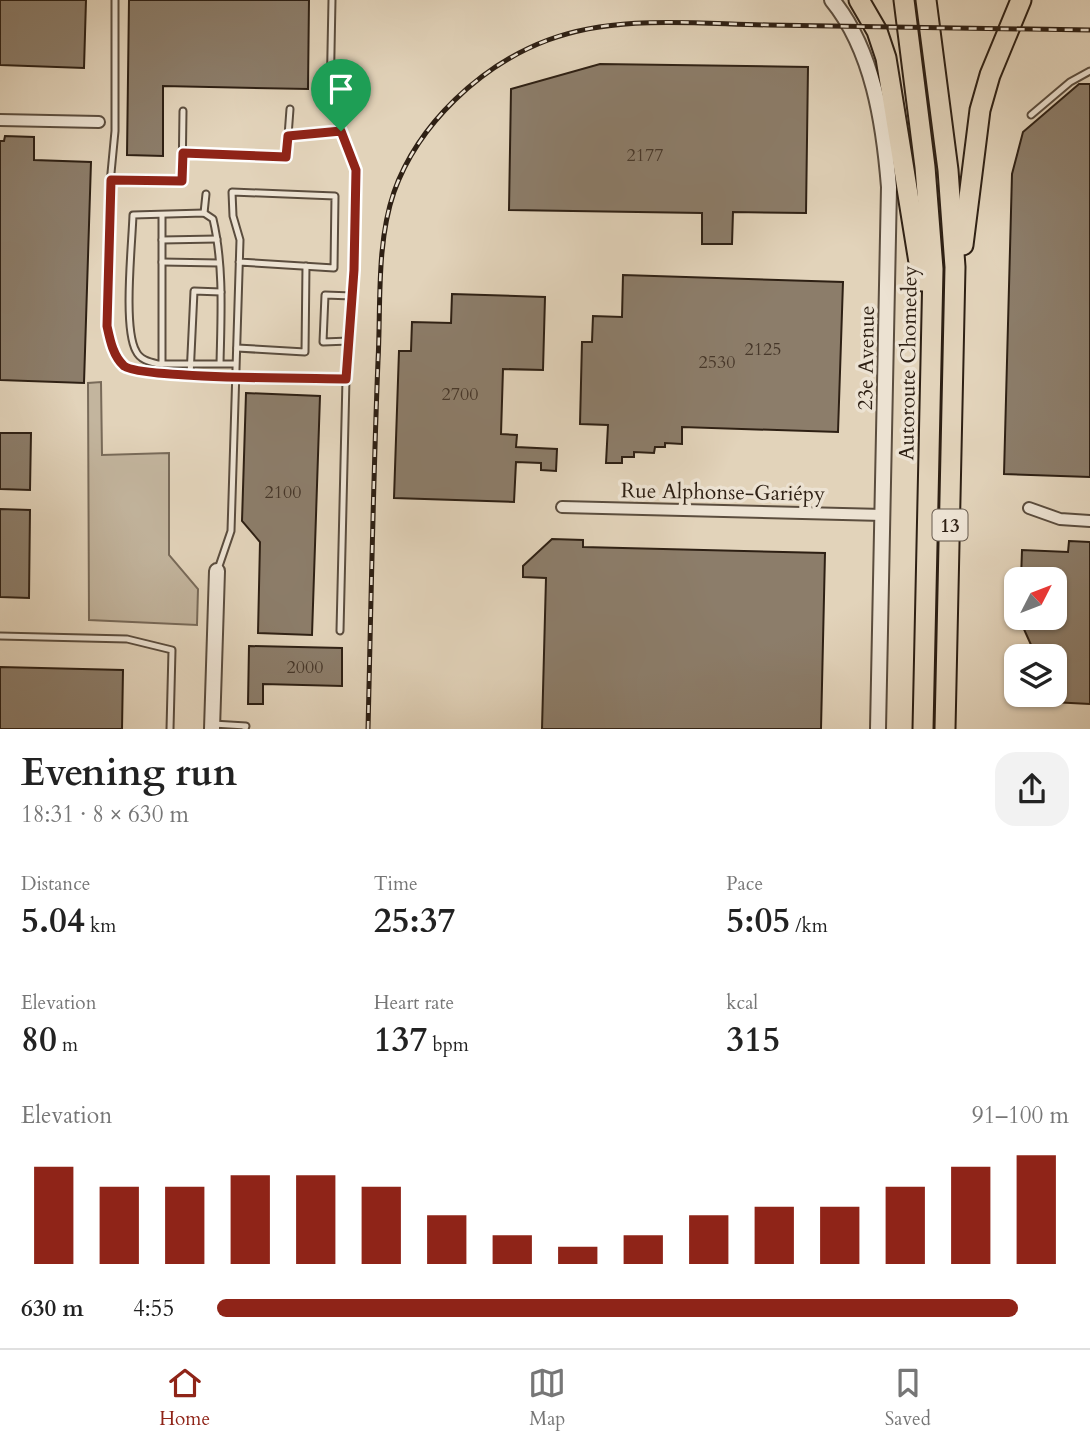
<!DOCTYPE html>
<meta charset="utf-8">
<style>
:root{--surface:#fff;--page:#f2f2f2;--text:#222;--muted:#767676;--line:#e0e0e0;--accent:#8f2418}
body{margin:0;font-family:Cardo,serif;background:var(--page);color:var(--text);height:100vh;display:flex;flex-direction:column;font-size:26px;white-space:nowrap}
*{box-sizing:border-box;margin:0}
p{font-size:23px;color:var(--muted)}
.icon{flex:none;width:38px;height:38px;fill:none;stroke:currentColor;stroke-width:2;stroke-linecap:round;stroke-linejoin:round}
.map{position:relative;height:729px;overflow:hidden}
.sheet{display:flex;flex-direction:column;background:var(--surface);flex:1}
.sheet>*{flex:none}
.needle{width:46px;rotate:48deg}
.controls{position:absolute;left:1004px;top:567px;display:grid;gap:14px}
.controls a{display:grid;place-items:center;width:63px;height:63px;border-radius:14px;background:var(--surface);box-shadow:0 2px 5px #0004;font-size:35px}
.pin{position:absolute;display:grid;place-items:center;width:60px;height:60px;color:#fff;margin:-72px -30px;border-radius:50% 50% 50% 0;rotate:-45deg;box-shadow:0 0 7px #0007}
.pin .icon{rotate:45deg}
.round{display:grid;place-items:center;flex:none;width:74px;height:74px;border-radius:21px;background:var(--page)}
.summary{display:flex;align-items:center;justify-content:space-between;height:119px;padding:0 21px}
h1{font-size:38px;font-weight:700;line-height:52px}
.figures{display:grid;grid-template-columns:repeat(3,1fr);gap:10px;height:119px;padding:7px 21px}
.figures div{display:grid;align-content:center}
.figures b{font-size:35px;font-weight:700}
.figures small{font-size:19px;font-weight:400}
.figures p{font-size:19px}
.chart{height:196px;padding:14px 21px}
.chart p{display:flex;justify-content:space-between}
.chart svg{width:100%;height:126px;margin-top:7px;stroke:var(--accent);stroke-width:6}
ul{padding:0 21px;list-style:none;font-size:23px}
li{display:grid;grid-template-columns:112px 84px 1fr;align-items:center;height:52px}
li i{height:18px;border-radius:9px;background:var(--accent)}
.dock{display:flex;justify-content:space-around;align-items:center;height:98px;border-top:2px solid var(--line);background:var(--surface);font-size:19px;color:var(--muted)}
.dock a{display:grid;justify-items:center;gap:4px}
.dock .current{color:var(--accent)}
.map>svg:first-child{display:block}
.green{fill:#c3b59e;stroke:#786a59;stroke-width:2}
.building{fill:#8c7d6a;stroke:#2e2014;stroke-width:2}
.lines{fill:none;stroke-linecap:round;stroke-linejoin:round}
.service-casing{stroke:#5b4d3e;stroke-width:9}
.minor-casing{stroke:#5b4d3e;stroke-width:14}
.tertiary-casing{stroke:#5b4d3e;stroke-width:18}
.motorway-casing{stroke:#2e2014;stroke-width:23}
.service{stroke:#ece2d2;stroke-width:5}
.minor{stroke:#ece2d2;stroke-width:10}
.tertiary{stroke:#ece2d2;stroke-width:14}
.motorway{stroke:#e2d3ba;stroke-width:19}
.rail-casing{stroke:#2e2014;stroke-width:5}
.rail{stroke:#ece2d2;stroke-width:2.5;stroke-dasharray:8;stroke-linecap:butt}
.route-casing{stroke:#fff;stroke-width:14}
.route{stroke:#8f2418;stroke-width:9}
.labels{text-anchor:middle;stroke-width:7;stroke-linejoin:round;paint-order:stroke}
.number-label{font-size:18px;fill:#46372a}
.shield{fill:#ece2d2;stroke:#675a4d;stroke-width:2}
.shield-label{font-size:19px;font-weight:bold;fill:#2e2014}
.street-label{font-size:21px;fill:#2e2014;stroke:#ece2d2}
</style>
<div class="map">
<svg width="1090" height="729" viewBox="0 0 1090 729">
<rect width="100%" height="100%" fill="#e2d3ba"/>
<filter id="stains"><feTurbulence type="fractalNoise" baseFrequency=".00286" numOctaves="4"/><feColorMatrix values="0 0 0 0 .2 0 0 0 0 .09 0 0 0 0 .02 0 0 0 .5 -.17"/></filter>
<radialGradient id="worn" r=".72"><stop offset=".6" stop-color="#630" stop-opacity="0"/><stop offset="1" stop-color="#630" stop-opacity=".3"/></radialGradient>
<!-- green -->
<polygon class="green" points="101,382 102,455 169,453 169,555 198,589 197,625 89,620 88,383"/>
<!-- building -->
<g class="building">
<polygon points="0,0 86,0 84,68 0,65"/>
<polygon points="129,0 309,0 308,89 163,86 163,156 127,155"/>
<polygon points="600,64 808,67 806,213 733,212 732,244 702,244 702,213 509,210 511,89"/>
<polygon points="1079,84 1090,84 1090,477 1004,474 1012,174 1023,132"/>
<polygon points="5,136 34,137 34,160 91,162 84,383 0,380 0,141 4,141"/>
<polygon points="623,275 843,282 838,432 682,427 682,444 665,443 665,447 655,447 654,453 634,452 634,457 622,457 622,463 606,463 608,425 580,424 582,342 592,342 593,316 622,317"/>
<polygon points="452,294 545,297 543,370 503,369 501,434 517,435 516,447 557,449 556,471 541,470 541,463 516,462 514,502 394,498 399,351 411,351 412,322 451,323"/>
<polygon points="246,393 320,396 312,635 258,633 260,542 242,521"/>
<polygon points="0,433 31,433 30,490 0,489"/>
<polygon points="0,509 30,510 29,598 0,597"/>
<polygon points="552,539 583,540 583,547 825,553 821,729 542,729 546,578 523,577 523,566"/>
<polygon points="1069,541 1090,542 1090,704 1052,702 1052,695 1055,695 1055,656 1036,656 1023,627 1020,627 1020,618 1055,618 1055,579 1021,579 1022,550 1068,552"/>
<polygon points="249,646 342,648 342,686 263,684 263,704 248,704"/>
<polygon points="0,667 123,670 122,729 0,729"/>
</g>
<g class="lines">
<!-- service casing -->
<g class="service-casing">
<g id="service">
<path d="M115,0v131l-6,63 -2,132c10,55 37,46 83,50"/>
<polyline points="1031,115 1070,82 1090,71"/>
<polyline points="288,136 290,109"/>
<polyline points="183,153 286,157 288,136 341,131"/>
<polyline points="111,180 182,181 183,111"/>
<polyline points="204,213 206,194"/>
<polyline points="162,215 162,364"/>
<polyline points="162,240 217,239"/>
<polyline points="162,262 219,263"/>
<polyline points="221,292 194,291 190,376 346,379 354,270 356,170 330,102 332,0"/>
<polyline points="349,341 323,342 325,295 352,296"/>
<polyline points="237,348 305,352 306,266"/>
<path d="M220,364c1,-48 4,-98 -7,-145l-9,-6 -71,2c-1,30 -10,113 3,136 4,9 14,11 22,13h77"/>
<polyline points="218,569 231,531 240,240 233,216 232,192 335,196 334,268 239,262"/>
<polyline points="340,631 346,379"/>
<polyline points="0,636 127,639 172,650 170,729"/>
<polyline points="213,724 246,726 245,729"/>
</g>
</g>
<!-- minor casing -->
<g class="minor-casing">
<g id="minor">
<polyline points="0,120 99,122"/>
<polyline points="562,507 883,515"/>
<polyline points="1029,508 1060,519 1090,521"/>
</g>
</g>
<!-- tertiary casing -->
<g class="tertiary-casing">
<g id="tertiary">
<path d="M832,0c41,50 52,124 57,187l-11,542"/>
<polyline points="212,729 217,571"/>
</g>
</g>
<!-- motorway casing -->
<g class="motorway-casing">
<g id="motorway">
<polyline points="859,0 877,31 886,58 922,281"/>
<polyline points="904,0 925,167 933,269 923,729"/>
<polyline points="926,0 948,170 955,267 945,729"/>
<polyline points="963,245 980,110 990,75 1021,0"/>
</g>
</g>
<!-- service -->
<use href="#service" class="service"/>
<!-- minor -->
<use href="#minor" class="minor"/>
<!-- tertiary -->
<use href="#tertiary" class="tertiary"/>
<!-- motorway -->
<use href="#motorway" class="motorway"/>
<!-- rail casing -->
<g class="rail-casing">
<path id="rail" d="M368,729c3,-123 5,-245 10,-368 3,-54 -2,-117 16,-169 24,-68 87,-127 154,-152 69,-26 149,-16 221,-15 107,2 214,4 321,5"/>
</g>
<!-- rail -->
<use href="#rail" class="rail"/>
</g>
<g class="lines">
<!-- route casing -->
<g class="route-casing">
<path id="route" d="M341,131l15,39 -2,100 -8,109c-33,-1 -205,0 -222,-13 -11,-10 -14,-26 -17,-40l4,-146 71,1 1,-28 103,4 2,-21z"/>
</g>
<!-- route -->
<use href="#route" class="route"/>
</g>
<g class="labels">
<!-- number labels -->
<g class="number-label">
<text x="645" y="161">2177</text>
<text x="763" y="355">2125</text>
<text x="717" y="368">2530</text>
<text x="460" y="400">2700</text>
<text x="283" y="498">2100</text>
<text x="305" y="673">2000</text>
</g>
<!-- shield labels -->
<rect class="shield" x="932.5" y="509.5" width="35" height="31" rx="5"/>
<g class="shield-label">
<text x="950" y="532">13</text>
</g>
<!-- street labels -->
<g class="street-label">
<text transform="translate(866 358) rotate(-89)" y="7">23e Avenue</text>
<text transform="translate(908 363) rotate(-89)" y="7">Autoroute Chomedey</text>
<text transform="translate(723 492) rotate(1)" y="7">Rue Alphonse-Gariépy</text>
</g>
</g>
<rect width="100%" height="100%" filter="url(#stains)"/>
<rect width="100%" height="100%" fill="url(#worn)"/>
</svg>
<div class="controls">
<a><svg class="needle" viewBox="-14 -14 28 28"><path d="M0-13l5 13h-10z" fill="#e53935"/><path d="M0 13l5-13h-10z" fill="#767676"/></svg></a>
<a><svg class="icon" aria-label="layers" viewBox="0 0 24 24"><path d="M12 4l9 5-9 5-9-5zM3 14l9 5 9-5"/></svg></a>
</div>
<div class="pin" style="left:341px;top:131px;background:#1e9e55"><svg class="icon" aria-label="arrive" viewBox="0 0 24 24"><path d="M6 21V4h12l-3 4 3 4H6"/></svg></div>
</div>
<section class="sheet">
<div class="summary"><div><h1>Evening run</h1><p>18:31 · 8 × 630 m</p></div><a class="round"><svg class="icon" aria-label="share" viewBox="0 0 24 24"><path d="M12 15V3M7 8l5-5 5 5M5 13v7h14v-7"/></svg></a></div>
<div class="figures">
<div><p>Distance</p><b>5.04<small> km</small></b></div>
<div><p>Time</p><b>25:37</b></div>
<div><p>Pace</p><b>5:05<small> /km</small></b></div>
</div>
<div class="figures">
<div><p>Elevation</p><b>80<small> m</small></b></div>
<div><p>Heart rate</p><b>137<small> bpm</small></b></div>
<div><p>kcal</p><b>315</b></div>
</div>
<div class="chart"><p><span>Elevation</span>91–100 m</p>
<svg viewBox="0 0 160 44" preserveAspectRatio="none"><path d="M5 44V10M15 44V17M25 44V17M35 44V13M45 44V13M55 44V17M65 44V27M75 44V34M85 44V38M95 44V34M105 44V27M115 44V24M125 44V24M135 44V17M145 44V10M155 44V6"/></svg>
</div>
<ul>
<li><b>630 m</b>4:55<i style="width:94%"></i></li>
</ul>
</section>
<nav class="dock">
<a class="current"><svg class="icon" aria-label="home" viewBox="0 0 24 24"><path d="M3 11l9-7 9 7M6 9v11h12V9"/></svg>Home</a>
<a><svg class="icon" aria-label="map" viewBox="0 0 24 24"><path d="M3 6l6-2 6 2 6-2v14l-6 2-6-2-6 2zM9 4v14M15 6v14"/></svg>Map</a>
<a><svg class="icon" aria-label="saved" viewBox="0 0 24 24"><path d="M7 4h10v16l-5-4-5 4z"/></svg>Saved</a>
</nav>
